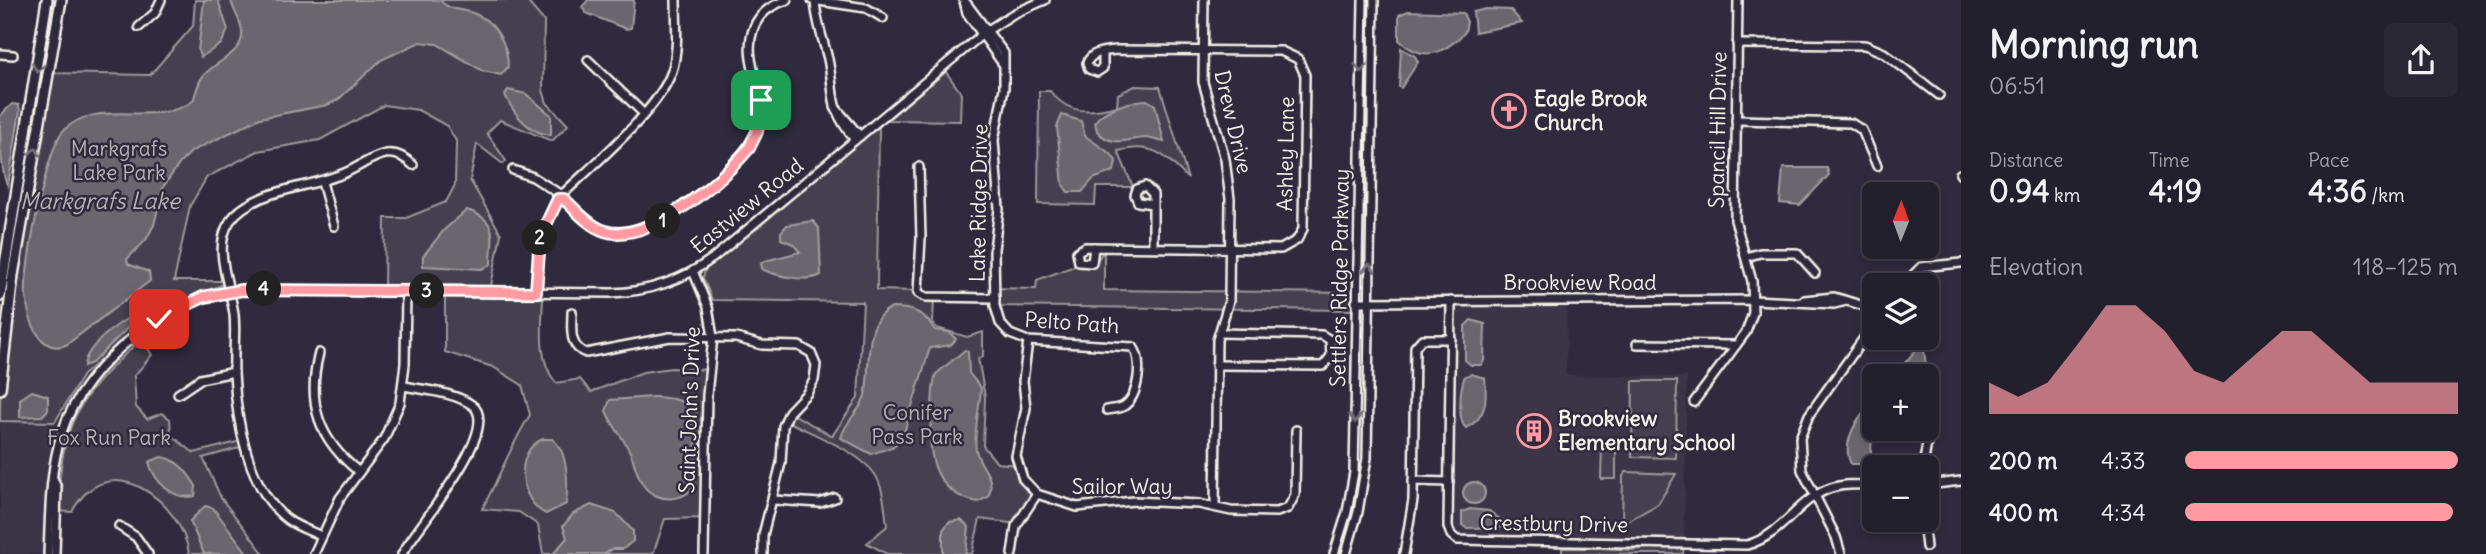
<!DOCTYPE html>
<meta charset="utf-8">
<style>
:root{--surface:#23202e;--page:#2b2836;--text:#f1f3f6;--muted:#a3a3aa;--line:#403e4a;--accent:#ff9aa2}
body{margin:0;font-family:Delius,sans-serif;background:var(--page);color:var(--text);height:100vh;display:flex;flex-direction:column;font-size:26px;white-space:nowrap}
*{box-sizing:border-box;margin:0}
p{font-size:23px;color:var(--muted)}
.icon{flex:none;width:38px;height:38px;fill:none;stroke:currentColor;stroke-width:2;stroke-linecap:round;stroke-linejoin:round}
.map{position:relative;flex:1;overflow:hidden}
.sheet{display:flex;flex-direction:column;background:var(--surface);width:525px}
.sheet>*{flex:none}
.needle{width:46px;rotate:1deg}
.fabs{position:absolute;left:1862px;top:182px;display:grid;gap:14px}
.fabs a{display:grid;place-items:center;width:77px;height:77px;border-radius:10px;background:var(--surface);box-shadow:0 4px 10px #0003,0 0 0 2px var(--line);font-size:35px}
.pin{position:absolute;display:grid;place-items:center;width:60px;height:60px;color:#fff;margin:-30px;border-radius:14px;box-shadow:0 4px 10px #0006}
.km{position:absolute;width:35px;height:35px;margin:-18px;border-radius:50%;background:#222;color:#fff;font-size:19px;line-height:35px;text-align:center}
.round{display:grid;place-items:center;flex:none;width:74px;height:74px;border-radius:10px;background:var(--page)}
.summary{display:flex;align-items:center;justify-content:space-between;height:119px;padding:0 28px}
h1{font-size:38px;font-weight:700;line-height:52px}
.stats{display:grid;grid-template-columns:repeat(3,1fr);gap:10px;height:119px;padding:7px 28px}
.stats div{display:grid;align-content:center}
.stats b{font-size:30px;font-weight:700}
.stats small{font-size:19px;font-weight:400}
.stats p{font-size:19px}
.chart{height:196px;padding:14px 28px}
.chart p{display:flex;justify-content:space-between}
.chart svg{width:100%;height:126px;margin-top:7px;fill:var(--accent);opacity:.7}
ul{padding:0 28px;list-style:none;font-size:23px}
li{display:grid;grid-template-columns:112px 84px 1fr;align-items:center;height:52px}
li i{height:18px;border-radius:9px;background:var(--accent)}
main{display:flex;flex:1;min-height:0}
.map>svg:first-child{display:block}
.built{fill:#3b3647}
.green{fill:#454050;stroke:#9c989c;stroke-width:2}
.water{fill:#6a6670;stroke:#a19ea0;stroke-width:2}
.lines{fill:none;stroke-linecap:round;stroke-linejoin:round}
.minor-casing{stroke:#f4f1e8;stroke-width:12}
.major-casing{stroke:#f4f1e8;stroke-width:14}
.minor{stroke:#2f2a3d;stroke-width:7}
.major{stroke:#2f2a3d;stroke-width:9}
.oneway{stroke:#747079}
.route-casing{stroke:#fff;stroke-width:14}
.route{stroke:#ff9aa2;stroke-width:9}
.labels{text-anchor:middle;stroke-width:5;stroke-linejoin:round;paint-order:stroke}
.poi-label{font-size:21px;font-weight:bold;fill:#f4f1e8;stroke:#2f2a3d;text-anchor:start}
.street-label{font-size:21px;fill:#f4f1e8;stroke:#2f2a3d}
.park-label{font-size:21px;fill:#b7b3b3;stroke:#2f2a3d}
.water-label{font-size:23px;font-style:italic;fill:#b6b2b2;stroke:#2f2a3d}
</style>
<main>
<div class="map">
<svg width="1961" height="554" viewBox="0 0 1961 554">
<rect width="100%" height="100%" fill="#2f2a3d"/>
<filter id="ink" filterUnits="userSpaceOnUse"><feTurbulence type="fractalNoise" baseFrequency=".0143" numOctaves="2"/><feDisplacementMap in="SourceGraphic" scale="14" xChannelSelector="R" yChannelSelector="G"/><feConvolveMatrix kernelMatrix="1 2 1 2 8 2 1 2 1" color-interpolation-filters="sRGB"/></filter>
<g filter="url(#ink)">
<!-- built -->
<g class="built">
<polygon points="1451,301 1567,301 1566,375 1687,377 1684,540 1455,535 1452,528 1455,311 1451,309"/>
<polygon points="58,419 46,470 45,554 0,554 0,421 55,422"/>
</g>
<!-- green -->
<g class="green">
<path d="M195,0h331l18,21 -1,69 4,13 21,22 -16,16 -52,-21 -13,13 19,28 -3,3 -26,-20 -7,36 31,54 -10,52 -107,-1 1,-67h21l40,-16 9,-17 1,-44 -9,-15 -29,-16 -34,-5 -64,35 -62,11 -51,26 -17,29 -16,75h49l-1,4 -47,18 -32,21 -60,51 -28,47 -55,-1c0,-117 28,-234 49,-348l101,2 43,-49z"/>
<polygon points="946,72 961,93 960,121 887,120"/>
<path d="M1135,86l25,1 28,92c-23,-24 -35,-37 -70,-28l15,36h-37l-1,18 -57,-1 1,-113h11c19,24 40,22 67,15l1,-12z"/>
<path d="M879,126l-2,164 41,1 16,6 -1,26 4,5 30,9 16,-5v25l-5,1 7,39 -2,49 14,17 20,2 20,29 -20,30 -37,-5 -8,35h-85l-20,-11 20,-17c-2,-16 -3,-39 -13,-53 -16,-22 -64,-40 -89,-53l4,-8 43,24 26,-38 5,-96 -151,-2 -9,-22 2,-8z"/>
<polygon points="1104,251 1104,290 1353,293 1352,310 995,306 995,288 1036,289 1037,280 1077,265 1092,267"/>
<path d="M445,297l98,1c-1,28 -6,62 13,85l24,-4 11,13 52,-20 28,-4 39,2 -5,148 -40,1 -12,35h-110l-5,-29 -19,-13 -37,-3c17,-31 29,-64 48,-94l-8,-30 -29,-18 -48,-15z"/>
<path d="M142,339l10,16 -18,21 2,31 11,12 15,-6 8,6 1,16 23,18 51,-13 1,6 -43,12 18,40 43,56h-75c-7,-52 -81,-110 -117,-42l-14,-1c2,-86 19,-115 84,-172z"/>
<polygon points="1633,381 1677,381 1676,458 1632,457"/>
<polygon points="1602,446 1616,446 1616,479 1601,479"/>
<polygon points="1626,472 1676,474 1658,504 1622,524 1623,476"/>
<polygon points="1562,544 1625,546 1625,548 1601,548 1631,550 1684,544 1683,554 1562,554 1562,548 1600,548 1562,547"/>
</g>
<!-- water -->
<g class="water">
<polygon points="204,0 218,0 228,30 221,44 201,57 198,51"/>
<path d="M231,0h209c8,10 19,9 30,12 24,7 38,31 38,55l-7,8 -18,-4 -46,-27 -17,-2 -39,18 -43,40 -11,5 -67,13 -14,7 -54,26 -12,12 -17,24 -9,38 -8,15 -19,19 1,5 21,8 1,9 -84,64c-27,10 -38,-27 -40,-49 -3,-25 21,-148 37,-165 34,-35 90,-2 130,-30 3,-8 5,-19 10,-25 12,-15 41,-22 39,-44 -1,-12 -9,-21 -11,-32z"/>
<polygon points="588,0 634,0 631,28 626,29 586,13 582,7"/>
<polygon points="1486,9 1511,10 1522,23 1475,32 1473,12"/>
<path d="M1408,11l55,2 4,9 -2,10c-21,22 -42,31 -66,8v-25z"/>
<polygon points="1401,48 1415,56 1418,62 1401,88 1399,87"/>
<path d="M508,90l18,4 25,21v20c-22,-2 -37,-21 -46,-40z"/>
<path d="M1147,100l8,5 9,37c-6,-1 -11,-3 -17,-4 -19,0 -34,11 -50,-7l-2,-9c6,-12 38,-22 52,-22z"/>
<path d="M12,104l7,1 1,6 -12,75c-8,-12 -8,-52 -8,-70z"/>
<polygon points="1062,115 1081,121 1085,136 1111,154 1116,161 1114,171 1093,179 1082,192 1068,192 1063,185 1057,127"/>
<polygon points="1783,168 1827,168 1829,175 1800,205 1780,203"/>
<path d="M467,210c34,11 24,28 24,54l-9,5 -59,-3v-10l21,-26z"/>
<path d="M813,221l6,7 2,47c-15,8 -45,1 -59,-6l-1,-6 4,-2 35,-9 -7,-8 -12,-5v-7l6,-7z"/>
<path d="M892,308c21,0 32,4 43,22l14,2 7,7 -5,6 -21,3 -28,91 -10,8 -21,7 -30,-16c4,-18 22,-28 25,-47 4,-23 -2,-75 26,-83z"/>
<path d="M136,313l2,5 -46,45 -8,3c2,-21 35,-43 52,-53z"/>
<polygon points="1471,320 1485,324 1484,361 1481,365 1471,365 1465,360 1465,326"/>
<path d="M1919,346l5,3c1,10 3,20 3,31v-4h-33z"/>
<path d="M965,350l3,2 1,21 12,15c-1,18 -8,46 -5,62 4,19 21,26 12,47l-10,5c-49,-9 -51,-55 -46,-95 1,-11 0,-23 4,-33z"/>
<path d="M1471,374l14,4c2,21 2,40 -19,50 -9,-7 -6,-41 -1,-52z"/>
<polygon points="32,391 48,396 48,410 42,416 20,417 20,399"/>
<path d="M653,397c15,1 37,2 44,17l-2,70c-9,19 -39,19 -51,2 -8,-10 -9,-25 -15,-36 -7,-14 -17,-25 -23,-39l4,-11z"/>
<path d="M1874,404l-4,63 -3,1 -4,-4h-12c-10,-19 6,-51 23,-60z"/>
<path d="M543,439h9c17,12 16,46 14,65l-20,10c-27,-12 -33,-64 -3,-75z"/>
<path d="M161,457c16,1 27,16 35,29l-1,10c-22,5 -41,-15 -46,-34z"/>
<circle cx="1474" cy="493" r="11"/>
<polygon points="591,505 616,513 633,531 633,541 623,549 613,549 604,554 553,554 567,538 563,526 573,514"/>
<polygon points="205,506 213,508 248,554 204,554 190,521"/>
<polygon points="1470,509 1489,511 1501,520 1531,527 1466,528 1462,525 1462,512"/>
<polygon points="961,520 969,527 966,554 943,554 943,530 949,522"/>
</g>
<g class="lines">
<!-- minor casing -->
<g class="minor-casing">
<g id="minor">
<polyline points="812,0 866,8 883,18"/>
<path d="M815,0c1,21 8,39 13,59 8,39 -1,46 27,81"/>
<path d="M964,0l40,53v35l-10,52 5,69 -5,40 1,57 5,17 10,11 18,7 105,6c10,13 6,49 -9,59 -5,3 -12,3 -17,4"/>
<polyline points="1204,0 1203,82 1225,159 1230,199 1229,301 1217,340 1215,507"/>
<polyline points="964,1 967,13 1003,64"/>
<polyline points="139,27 155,13 161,0"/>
<polyline points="1737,44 1865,45 1884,53 1939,95"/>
<polyline points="0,54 13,55"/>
<polyline points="588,60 643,113"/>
<polyline points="835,107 860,136"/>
<polyline points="1736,120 1851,123 1862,130 1877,166"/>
<polyline points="919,167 921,238 918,293 926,297 995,298"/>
<polyline points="513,170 533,177 558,193"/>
<polyline points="1960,174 1961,175"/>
<polyline points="322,182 334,226"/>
<path d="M564,193c30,-29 95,-83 108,-122 7,-22 4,-49 4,-71"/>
<path d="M564,199c13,12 27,30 47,33 42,7 138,-67 148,-107 8,-32 -17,-64 -6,-95 5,-16 18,-25 34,-30"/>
<path d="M1094,247l-2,16 -13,-1 -2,-10 8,-5 196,2 16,-9 6,-11 2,-154 -7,-16 -17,-8 -164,-1c-11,1 -25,1 -30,13l2,6 8,3 6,-4v-16"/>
<polyline points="1153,247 1153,194 1145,186 1137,189 1135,195 1138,202 1153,204"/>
<polyline points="1746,257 1760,253 1797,253 1815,273"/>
<polyline points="693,271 708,307 713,337 707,395 704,554"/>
<polyline points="1903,285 1921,267 1961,263"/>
<polyline points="536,292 540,237 558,199 557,194 564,193 564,199 558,199"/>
<polyline points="1804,300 1834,297 1874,309"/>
<path d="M1451,301l-3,226 3,8 6,5 290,5c38,-11 49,-45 84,-57 14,-5 29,-3 43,-3"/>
<polyline points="1356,302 1754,300 1834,304 1846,301"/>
<path d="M572,312c0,15 -4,35 14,41l84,-16 66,1 26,7 37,1 12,7 5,12 -2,15 -7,13 -18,19 -6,14 -2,37 -18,72v19"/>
<polyline points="1028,341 1023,381 1026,408 1016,456 1023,479 1037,494 1077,507 1134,501 1199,504 1231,511 1277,512 1288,508 1295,495 1296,430"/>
<polyline points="1637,344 1736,345"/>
<path d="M319,353c-13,51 0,87 40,119"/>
<polyline points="1216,365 1323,366 1331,356 1330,340 1322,335 1219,333"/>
<polyline points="178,394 200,379 234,372"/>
<polyline points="1694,402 1746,332 1753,313 1752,281 1735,220 1738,0"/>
<polyline points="1923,467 1927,443"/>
<polyline points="53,478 57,488 55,554"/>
<polyline points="1413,481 1449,482"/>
<polyline points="1927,485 1961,481"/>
<polyline points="774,500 820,503 835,498"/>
<polyline points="1923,520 1926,547"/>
<polyline points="119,526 136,537 148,554"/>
<path d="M321,536c-11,-5 -23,-9 -33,-16 -40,-30 -52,-100 -54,-147 -1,-20 2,-39 0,-59 -4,-29 -22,-66 -4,-93 22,-32 83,-33 117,-49 24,-11 42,-31 66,-7"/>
<path d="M48,554c2,-41 1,-82 14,-122 23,-70 107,-136 180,-142l369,3c38,-1 72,-13 102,-35l272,-226 28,-18 32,-14"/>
<polyline points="314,554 340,498 384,439 400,403 405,364 406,291"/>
<path d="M402,554c13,-25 102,-126 70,-149 -18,-13 -48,-15 -68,-19"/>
<polyline points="1012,554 1016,526 1037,494"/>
<polyline points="1334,554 1347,512 1354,472 1363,0"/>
<polyline points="1346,554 1358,512 1367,458 1374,0"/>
<polyline points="1404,554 1413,500 1415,347 1422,339 1451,339"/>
<polyline points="1841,554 1836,537 1802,470 1800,438 1809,415 1874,324"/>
</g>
</g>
<!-- major casing -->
<g class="major-casing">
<g id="major">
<polyline points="0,296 47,0"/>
<polyline points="0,389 13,275 61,0"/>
</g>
</g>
<!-- minor -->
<use href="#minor" class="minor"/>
<!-- major -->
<use href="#major" class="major"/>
</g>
<!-- one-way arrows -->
<defs><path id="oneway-chevron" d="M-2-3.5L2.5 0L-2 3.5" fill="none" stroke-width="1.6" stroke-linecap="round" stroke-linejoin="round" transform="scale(1.75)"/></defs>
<g class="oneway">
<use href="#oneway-chevron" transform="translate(38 68) rotate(98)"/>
<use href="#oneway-chevron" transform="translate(1361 68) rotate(91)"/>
<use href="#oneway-chevron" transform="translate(35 152) rotate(-80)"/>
<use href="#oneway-chevron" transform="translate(1369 268) rotate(-89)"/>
<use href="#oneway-chevron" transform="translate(1355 418) rotate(91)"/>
</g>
</g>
<g class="lines" filter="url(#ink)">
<!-- route casing -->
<g class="route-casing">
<path id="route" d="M159,319l44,-22 39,-7 294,2 4,-55 18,-38h6c11,10 23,25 38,31 43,18 121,-50 147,-82l8,-16 4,-32"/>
</g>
<!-- route -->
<use href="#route" class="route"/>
</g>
<!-- icons -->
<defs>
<g id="church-ring" transform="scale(1.75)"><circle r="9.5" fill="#2f2a3d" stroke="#ff9aa2" stroke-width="1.5"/><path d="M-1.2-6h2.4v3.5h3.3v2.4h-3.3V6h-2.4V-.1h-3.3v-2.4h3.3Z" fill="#ff9aa2"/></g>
<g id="building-ring" transform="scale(1.75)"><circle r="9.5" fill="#2f2a3d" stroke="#ff9aa2" stroke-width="1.5"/><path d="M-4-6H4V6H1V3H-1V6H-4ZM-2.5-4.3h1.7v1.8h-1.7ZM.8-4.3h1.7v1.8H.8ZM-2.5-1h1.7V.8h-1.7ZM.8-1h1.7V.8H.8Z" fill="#ff9aa2"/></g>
</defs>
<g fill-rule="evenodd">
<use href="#church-ring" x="1509" y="111"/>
<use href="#building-ring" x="1534" y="431"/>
</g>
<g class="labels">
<!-- poi labels -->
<g class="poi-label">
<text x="1534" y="106">Eagle Brook<tspan x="1534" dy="24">Church</tspan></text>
<text x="1558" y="426">Brookview<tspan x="1558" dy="24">Elementary School</tspan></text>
</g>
<!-- street labels -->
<g class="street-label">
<text transform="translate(1233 122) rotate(77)" y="7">Drew Drive</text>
<text transform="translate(1718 130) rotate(-89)" y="7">Spancil Hill Drive</text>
<text transform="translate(1286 154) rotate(-89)" y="7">Ashley Lane</text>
<text transform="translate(979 203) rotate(-89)" y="7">Lake Ridge Drive</text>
<text transform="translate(747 206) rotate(-39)" y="7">Eastview Road</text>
<text transform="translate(1340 278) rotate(-89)" y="7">Settlers Ridge Parkway</text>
<text x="1580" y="290">Brookview Road</text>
<text transform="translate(1072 323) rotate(4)" y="7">Pelto Path</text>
<text transform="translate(690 410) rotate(-88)" y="7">Saint John's Drive</text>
<text x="1122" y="494">Sailor Way</text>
<text transform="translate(1554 524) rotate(1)" y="7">Crestbury Drive</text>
</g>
<!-- park labels -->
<g class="park-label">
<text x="119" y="156">Markgrafs<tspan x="119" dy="24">Lake Park</tspan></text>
<text x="917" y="420">Conifer<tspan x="917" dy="24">Pass Park</tspan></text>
<text x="109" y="445">Fox Run Park</text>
</g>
<!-- water labels -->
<g class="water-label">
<text x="100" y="209">Markgrafs Lake</text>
</g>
</g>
</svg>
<div class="fabs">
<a><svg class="needle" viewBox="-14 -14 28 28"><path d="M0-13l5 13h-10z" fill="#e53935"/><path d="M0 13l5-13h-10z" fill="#a3a3aa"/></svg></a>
<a><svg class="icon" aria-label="layers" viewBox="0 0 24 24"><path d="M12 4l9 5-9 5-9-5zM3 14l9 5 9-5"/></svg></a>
<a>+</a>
<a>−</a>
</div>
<div class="pin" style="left:761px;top:100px;background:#1e9e55"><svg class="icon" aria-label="arrive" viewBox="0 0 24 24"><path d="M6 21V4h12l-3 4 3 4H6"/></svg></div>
<div class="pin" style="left:159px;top:319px;background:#d93025"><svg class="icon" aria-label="check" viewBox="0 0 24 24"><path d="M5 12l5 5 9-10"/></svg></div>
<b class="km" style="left:663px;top:221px">1</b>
<b class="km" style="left:540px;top:238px">2</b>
<b class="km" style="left:427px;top:291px">3</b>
<b class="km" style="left:264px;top:289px">4</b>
</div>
<section class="sheet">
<div class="summary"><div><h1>Morning run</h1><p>06:51</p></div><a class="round"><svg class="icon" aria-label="share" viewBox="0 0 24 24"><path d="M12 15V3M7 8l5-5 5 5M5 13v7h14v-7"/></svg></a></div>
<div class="stats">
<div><p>Distance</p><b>0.94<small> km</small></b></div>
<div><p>Time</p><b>4:19</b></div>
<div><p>Pace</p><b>4:36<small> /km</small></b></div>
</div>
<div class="chart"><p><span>Elevation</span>118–125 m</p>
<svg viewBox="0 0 160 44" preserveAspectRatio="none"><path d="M0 44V33L10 38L20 33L30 20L40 6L50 6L60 15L70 29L80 33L90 24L100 15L110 15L120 24L130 33L140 33L150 33L160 33V44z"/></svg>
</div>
<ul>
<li><b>200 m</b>4:33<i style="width:100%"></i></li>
<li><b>400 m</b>4:34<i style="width:98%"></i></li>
</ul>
</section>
</main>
